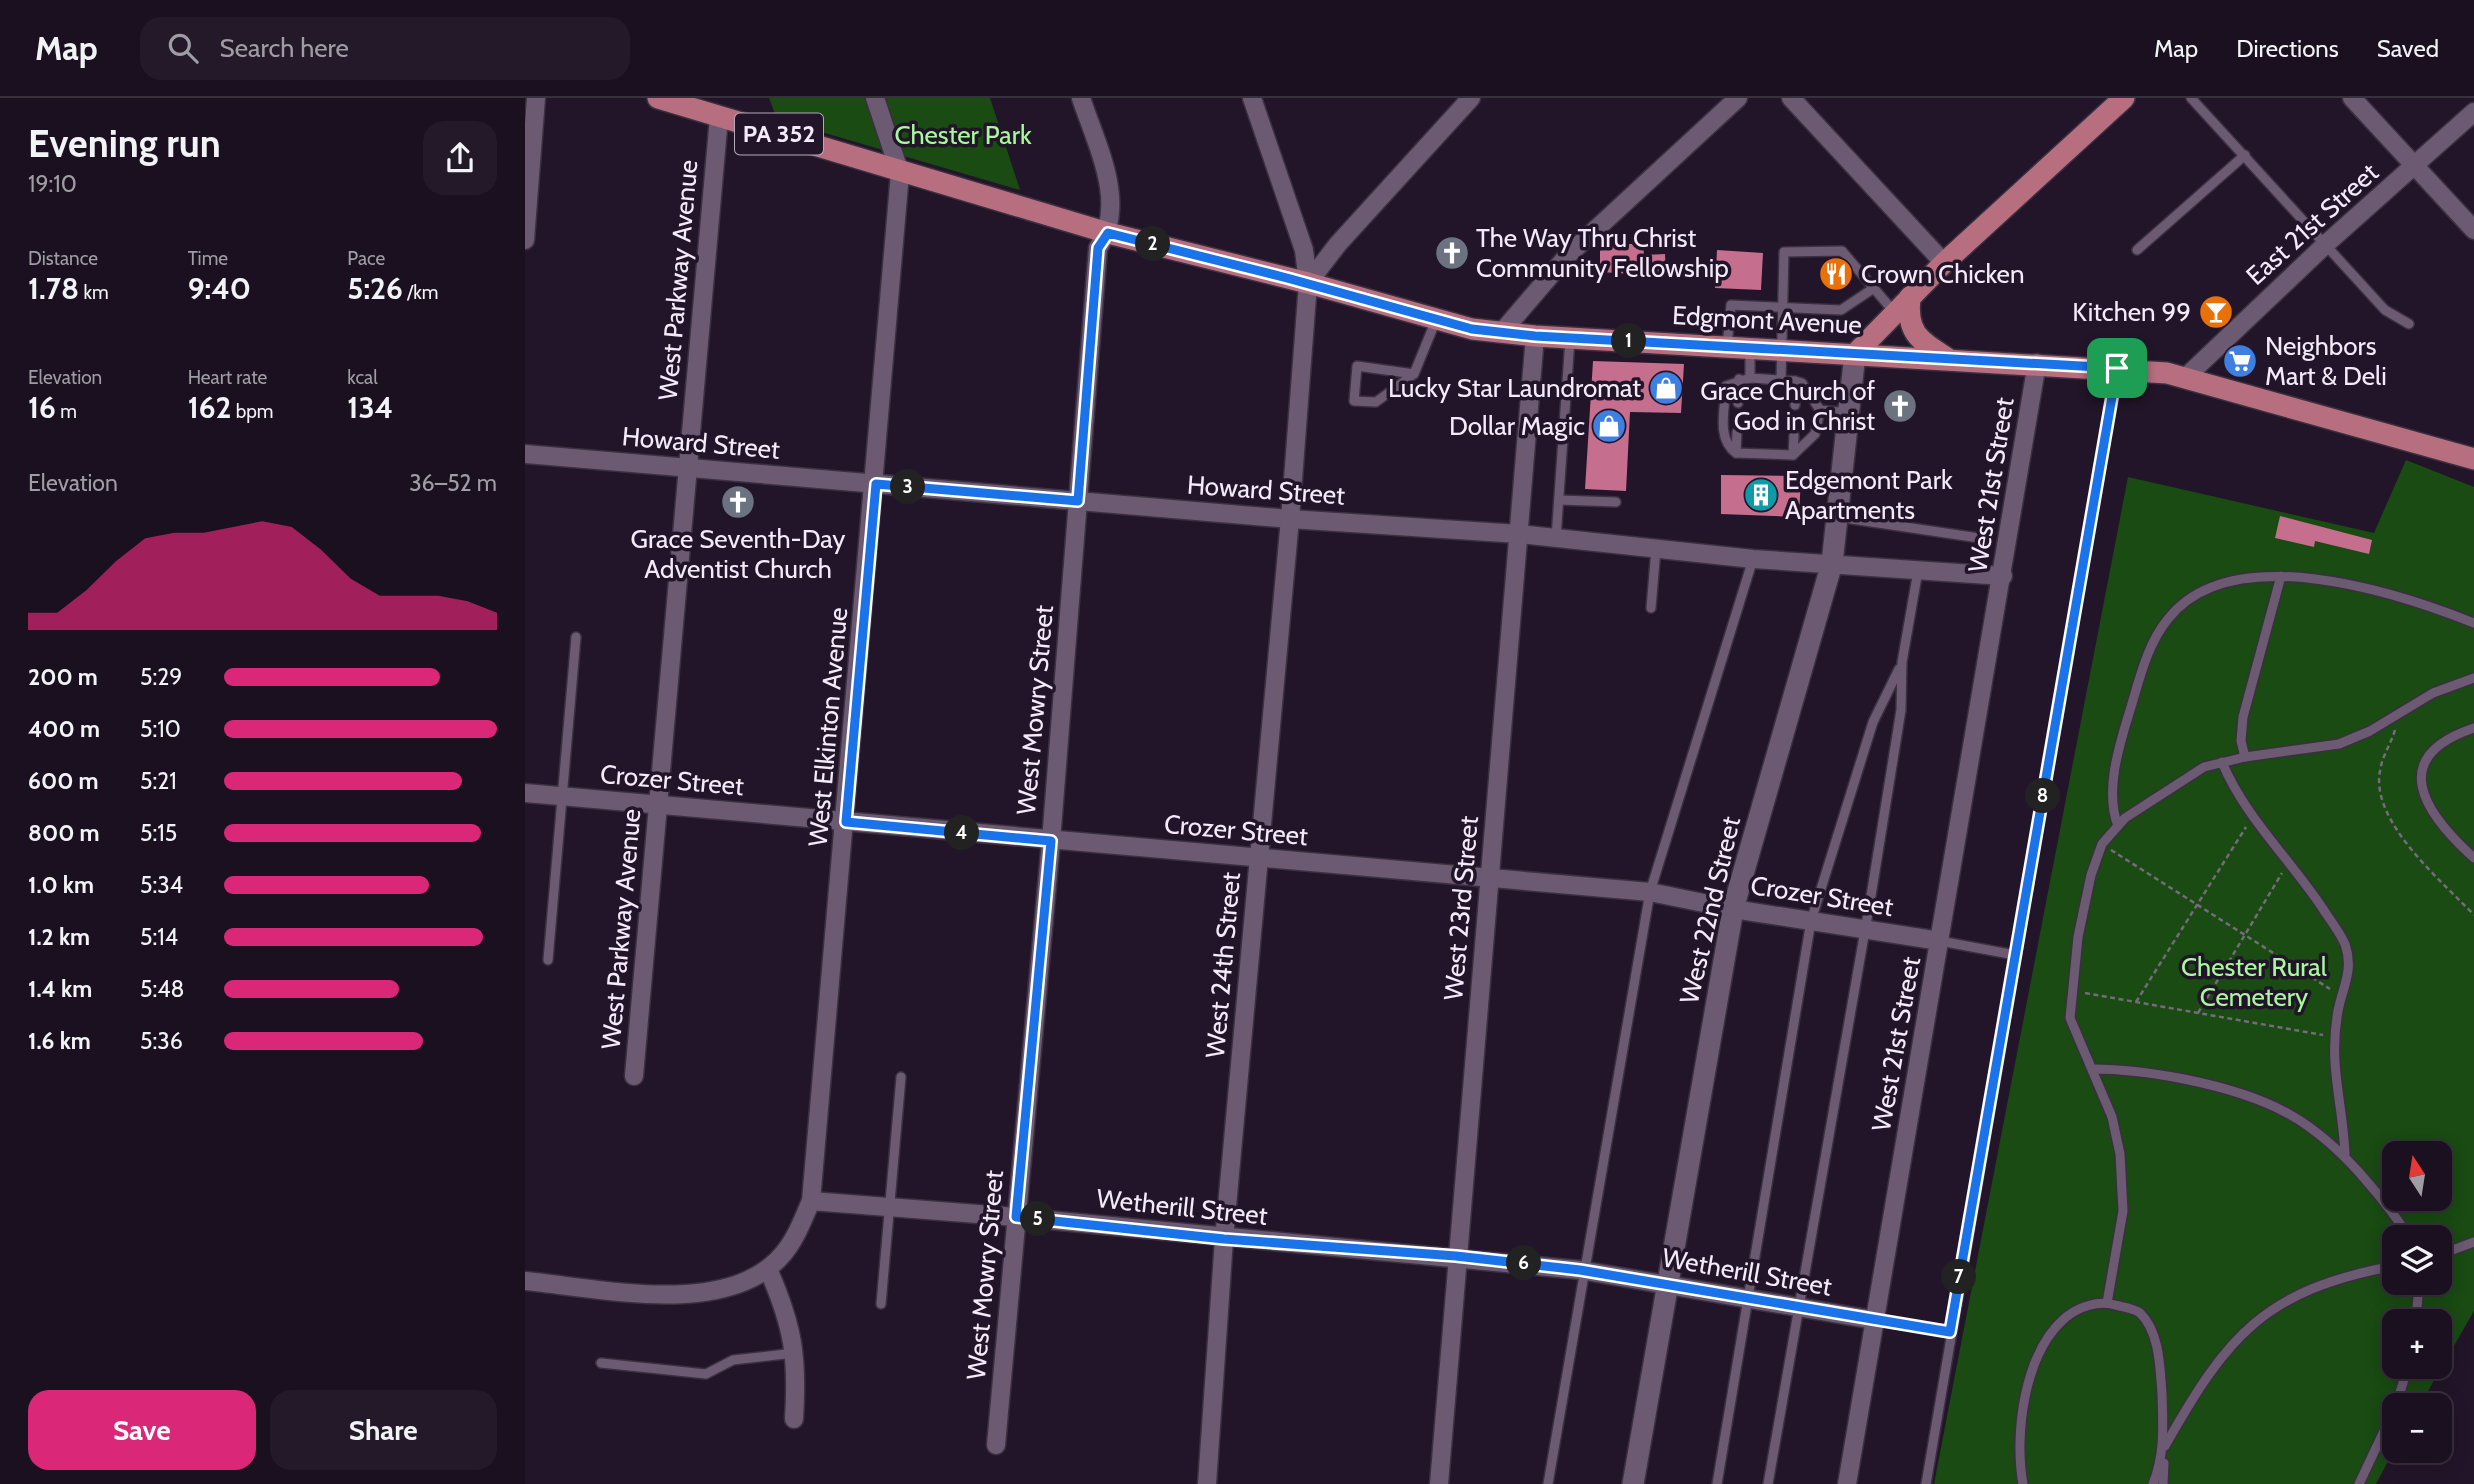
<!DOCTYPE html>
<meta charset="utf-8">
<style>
:root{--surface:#1a101f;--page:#231928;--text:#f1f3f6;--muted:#9f9da4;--line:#38303d;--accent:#db2777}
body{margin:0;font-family:Cabin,sans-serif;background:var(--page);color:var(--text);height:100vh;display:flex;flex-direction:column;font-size:26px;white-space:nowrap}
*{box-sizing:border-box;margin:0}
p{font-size:23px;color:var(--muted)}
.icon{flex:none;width:38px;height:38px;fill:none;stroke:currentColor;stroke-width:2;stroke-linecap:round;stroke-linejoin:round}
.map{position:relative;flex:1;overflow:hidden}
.panel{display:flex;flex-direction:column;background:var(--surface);width:525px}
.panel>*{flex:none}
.needle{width:46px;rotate:348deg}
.controls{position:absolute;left:1857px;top:1043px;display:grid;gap:14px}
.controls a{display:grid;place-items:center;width:70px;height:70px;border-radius:14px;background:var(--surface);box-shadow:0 4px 18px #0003,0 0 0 2px var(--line);font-size:35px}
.pin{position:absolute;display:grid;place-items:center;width:60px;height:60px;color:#fff;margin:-30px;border-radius:14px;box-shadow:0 4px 10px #0006}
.km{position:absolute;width:35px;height:35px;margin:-18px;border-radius:50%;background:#222;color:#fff;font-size:19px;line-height:35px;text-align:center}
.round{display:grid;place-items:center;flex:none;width:74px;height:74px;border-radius:21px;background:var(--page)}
.overview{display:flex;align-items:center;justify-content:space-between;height:119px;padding:0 28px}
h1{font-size:38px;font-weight:700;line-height:52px}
.stats{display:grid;grid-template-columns:repeat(3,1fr);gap:10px;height:119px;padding:7px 28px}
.stats div{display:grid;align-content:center}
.stats b{font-size:30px;font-weight:700}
.stats small{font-size:19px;font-weight:400}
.stats p{font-size:19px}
.chart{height:196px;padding:14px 28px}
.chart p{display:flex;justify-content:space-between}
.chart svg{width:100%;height:126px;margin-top:7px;fill:var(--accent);opacity:.7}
.cta{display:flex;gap:14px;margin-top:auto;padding:14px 28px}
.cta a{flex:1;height:80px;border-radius:21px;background:var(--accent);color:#fff;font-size:28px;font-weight:700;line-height:80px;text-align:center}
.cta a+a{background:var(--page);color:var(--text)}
ul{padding:0 28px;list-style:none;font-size:23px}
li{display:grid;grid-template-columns:112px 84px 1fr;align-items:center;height:52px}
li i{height:18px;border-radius:9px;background:var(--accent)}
header{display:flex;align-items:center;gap:42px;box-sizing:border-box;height:98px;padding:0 35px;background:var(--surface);border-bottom:2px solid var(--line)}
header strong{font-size:33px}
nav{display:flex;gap:38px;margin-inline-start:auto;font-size:24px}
.search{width:490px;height:63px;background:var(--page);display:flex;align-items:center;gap:18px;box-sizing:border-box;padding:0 24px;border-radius:21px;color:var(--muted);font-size:26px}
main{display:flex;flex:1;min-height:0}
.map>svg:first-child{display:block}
.green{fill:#194b12;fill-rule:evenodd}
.building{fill:#c56e8e}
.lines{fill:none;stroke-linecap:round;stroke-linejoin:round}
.lane-casing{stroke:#3a303f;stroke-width:12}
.street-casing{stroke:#3a303f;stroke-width:21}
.secondary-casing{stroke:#3a303f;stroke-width:24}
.primary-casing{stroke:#3a303f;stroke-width:24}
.path{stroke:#766a7c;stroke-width:2.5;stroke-dasharray:5 3.5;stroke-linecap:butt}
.lane{stroke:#6b5a72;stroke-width:9}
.street{stroke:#6b5a72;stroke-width:18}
.secondary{stroke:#6b5a72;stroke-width:21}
.primary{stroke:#b76f80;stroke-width:21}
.route-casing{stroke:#fff;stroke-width:14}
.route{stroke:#1a73e8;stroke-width:9}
.labels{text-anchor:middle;stroke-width:7;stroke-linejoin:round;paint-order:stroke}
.shield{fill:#231529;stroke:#b5aabb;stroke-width:2}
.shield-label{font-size:24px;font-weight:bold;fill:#f4eaf9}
.park-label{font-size:26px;fill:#a8f89c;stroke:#231529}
.street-label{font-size:26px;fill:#f4eaf9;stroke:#231529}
.poi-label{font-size:26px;fill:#f4eaf9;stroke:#231529;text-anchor:start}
</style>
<header>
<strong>Map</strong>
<div class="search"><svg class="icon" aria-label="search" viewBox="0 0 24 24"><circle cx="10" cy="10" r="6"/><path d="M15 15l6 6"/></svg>Search here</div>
<nav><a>Map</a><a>Directions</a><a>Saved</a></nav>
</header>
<main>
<section class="panel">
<div class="overview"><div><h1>Evening run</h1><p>19:10</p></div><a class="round"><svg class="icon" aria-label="share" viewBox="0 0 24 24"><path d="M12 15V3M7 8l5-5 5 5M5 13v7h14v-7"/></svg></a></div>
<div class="stats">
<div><p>Distance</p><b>1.78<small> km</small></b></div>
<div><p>Time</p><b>9:40</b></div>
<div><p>Pace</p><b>5:26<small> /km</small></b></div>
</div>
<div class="stats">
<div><p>Elevation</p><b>16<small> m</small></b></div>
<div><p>Heart rate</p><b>162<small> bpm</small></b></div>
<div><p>kcal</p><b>134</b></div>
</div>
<div class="chart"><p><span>Elevation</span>36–52 m</p>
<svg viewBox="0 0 160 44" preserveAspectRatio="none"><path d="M0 44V38L10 38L20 30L30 20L40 12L50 10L60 10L70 8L80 6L90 8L100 16L110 26L120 32L130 32L140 32L150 34L160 38V44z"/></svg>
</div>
<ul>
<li><b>200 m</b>5:29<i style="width:79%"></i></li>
<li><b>400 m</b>5:10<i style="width:100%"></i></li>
<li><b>600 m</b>5:21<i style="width:87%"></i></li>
<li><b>800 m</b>5:15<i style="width:94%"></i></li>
<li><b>1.0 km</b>5:34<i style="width:75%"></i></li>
<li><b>1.2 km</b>5:14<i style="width:95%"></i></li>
<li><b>1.4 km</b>5:48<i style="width:64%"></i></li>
<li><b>1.6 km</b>5:36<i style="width:73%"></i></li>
</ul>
<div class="cta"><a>Save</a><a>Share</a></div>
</section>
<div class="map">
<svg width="1949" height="1386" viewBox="0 0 1949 1386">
<rect width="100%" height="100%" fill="#231529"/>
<!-- green -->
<g class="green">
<polygon points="244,0 465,0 495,92 252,21"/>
<path d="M1881,362l68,27v824l-54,94h-26v45l-18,34h-442l194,-1007 246,56zM1869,1055h45v46h-45zM1869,1139h45v46h-45zM1869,1223h45v46h-45z"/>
</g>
<!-- building -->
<g class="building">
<polygon points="1084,146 1118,146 1119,157 1140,156 1141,178 1075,174 1075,153"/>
<polygon points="1192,152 1238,155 1236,192 1190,190"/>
<polygon points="1068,263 1159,266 1156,315 1105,314 1101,393 1060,391"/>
<polygon points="1196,377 1276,378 1274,419 1196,416"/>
<polygon points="1755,418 1847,442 1844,456 1790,443 1789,449 1750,440"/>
</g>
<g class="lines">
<!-- lane casing -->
<g class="lane-casing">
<g id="lane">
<polyline points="1666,0 1860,212 1884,226"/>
<polyline points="1612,152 1720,57"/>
<polyline points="1202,248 1206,207 1316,212 1349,190"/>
<polyline points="1225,251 1225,280 1270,283 1277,285 1295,312 1324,315"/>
<polyline points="889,276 851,304 829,303 832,268 889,276 911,222"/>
<polyline points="1256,282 1259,154 1317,153 1370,215"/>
<polyline points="1213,305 1214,281"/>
<polyline points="1270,307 1270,283"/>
<polyline points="1212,334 1211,355 1268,357 1290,336 1295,312"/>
<path d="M1211,355c-20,-15 -11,-44 -10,-67l24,-8"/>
<polyline points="1268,357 1269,337"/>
<polyline points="1034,402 1091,404"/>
<polyline points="1313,419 1454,440"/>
<polyline points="1031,440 1045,241"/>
<polyline points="1126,510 1131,451"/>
<path d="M1949,630c-87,29 -51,84 0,130"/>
<polyline points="1720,659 1716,643 1718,619 1756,478"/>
<path d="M1697,664c23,56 71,100 103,150 7,10 15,21 20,32 9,26 -2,42 -7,67 -10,55 5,91 7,144"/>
<path d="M1593,728c-14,-36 2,-83 13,-119 9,-30 17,-64 37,-88 63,-81 228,-27 306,4"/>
<polyline points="1415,843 1490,857"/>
<polyline points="23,862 51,539"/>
<path d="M1568,971c31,0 60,4 91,10 84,17 130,39 186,106 14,17 28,33 38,52"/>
<polyline points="1914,1157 1949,1144"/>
<polyline points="1582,1205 1598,1113 1595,1056 1587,1019 1545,920 1553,839 1566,777 1577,746 1600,720 1679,669 1720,659 1814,646 1845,633 1908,595 1949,580"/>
<polyline points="356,1206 376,979"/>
<polyline points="1349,1222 1425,1234"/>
<polyline points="1891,1223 1894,1185"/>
<polyline points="76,1265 181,1276 208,1262 269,1255"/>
<polyline points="1871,1307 1883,1269"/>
<path d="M1640,1348c62,-110 99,-156 229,-180"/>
<polyline points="1023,1386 1125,794 1228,461"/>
<polyline points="1192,1386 1286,823 1348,624 1374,571"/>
<polyline points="1243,1386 1346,798 1376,612 1377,564 1393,473"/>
<polyline points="1401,1386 1591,273"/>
<path d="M1498,1386c-9,-49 1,-131 42,-166 13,-11 33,-18 50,-13 7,2 19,3 25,8 20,19 20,56 22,81 1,32 3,60 -9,90"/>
<polyline points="1638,1386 1639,1365"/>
<polyline points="1834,1386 1869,1312"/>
</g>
</g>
<!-- street casing -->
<g class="street-casing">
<g id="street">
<polyline points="1266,0 1419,165"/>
<polyline points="1827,0 1949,132"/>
<polyline points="0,142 11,0"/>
<polyline points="783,185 813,146 946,0"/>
<polyline points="976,235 1043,157 1213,0"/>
<polyline points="1662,278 1801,146 1949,14"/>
<polyline points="0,356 765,421 994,436 1228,461 1478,478"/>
<polyline points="0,695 1125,794 1208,811 1415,843"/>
<polyline points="109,978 194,19"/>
<polyline points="286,1103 375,75 350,0"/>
<path d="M243,1171c25,57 30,87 26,150"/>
<path d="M0,1183c75,7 204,38 258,-27 13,-15 20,-35 28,-53l205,16 564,53 294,50"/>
<path d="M471,1347l55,-604 47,-593c30,-45 -2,-104 -17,-150"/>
<polyline points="682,1386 699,1141 765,421 783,185 779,152 727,0"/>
<polyline points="914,1386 1010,238"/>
<polyline points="1322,1386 1512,265"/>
</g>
</g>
<!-- secondary casing -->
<g class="secondary-casing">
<polyline id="secondary" points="1108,1386 1208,811 1307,465 1330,256"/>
</g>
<!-- primary casing -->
<g class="primary-casing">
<g id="primary">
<polyline points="133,0 583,135 783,185 947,231 1010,238 1642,275 1949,361"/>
<path d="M1385,199c-4,36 9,43 37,61"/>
<polyline points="1330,256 1419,165 1599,0"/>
</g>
</g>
<!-- path -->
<g class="path">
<path d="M1870,632c-4,14 -13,26 -15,41 -10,51 63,111 94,144"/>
<polyline points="1586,752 1805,891"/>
<polyline points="1560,895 1798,937"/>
<polyline points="1611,904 1721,729"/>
<polyline points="1673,915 1757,775"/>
</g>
<!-- lane -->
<use href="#lane" class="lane"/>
<!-- street -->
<use href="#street" class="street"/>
<!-- secondary -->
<use href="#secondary" class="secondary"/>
<!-- primary -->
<use href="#primary" class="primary"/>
</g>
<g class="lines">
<!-- route casing -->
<g class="route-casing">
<polygon id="route" points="583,135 762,180 947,231 1010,238 1592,270 1425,1234 1055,1172 931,1158 699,1141 491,1119 526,743 321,724 351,386 553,403 573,150"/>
</g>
<!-- route -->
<use href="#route" class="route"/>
</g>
<!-- icons -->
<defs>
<g id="church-disc" transform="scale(1.75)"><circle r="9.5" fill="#6b7280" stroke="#231529"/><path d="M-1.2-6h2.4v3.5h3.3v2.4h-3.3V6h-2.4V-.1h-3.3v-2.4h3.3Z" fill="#fff"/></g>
<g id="restaurant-disc" transform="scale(1.75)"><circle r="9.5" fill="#e8710a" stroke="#231529"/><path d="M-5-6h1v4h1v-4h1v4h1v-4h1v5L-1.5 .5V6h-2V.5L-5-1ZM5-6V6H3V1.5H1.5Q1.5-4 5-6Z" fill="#fff"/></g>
<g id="bar-disc" transform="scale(1.75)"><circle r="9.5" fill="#e8710a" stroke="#231529"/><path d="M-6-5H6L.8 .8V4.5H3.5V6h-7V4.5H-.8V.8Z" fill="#fff"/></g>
<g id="supermarket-disc" transform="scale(1.75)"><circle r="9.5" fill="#3f7fe0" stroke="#231529"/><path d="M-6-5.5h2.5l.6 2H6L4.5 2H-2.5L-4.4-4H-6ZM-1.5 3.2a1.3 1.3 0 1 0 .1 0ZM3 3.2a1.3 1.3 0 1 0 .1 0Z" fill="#fff"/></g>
<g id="shop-disc" transform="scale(1.75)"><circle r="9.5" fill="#3f7fe0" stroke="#231529"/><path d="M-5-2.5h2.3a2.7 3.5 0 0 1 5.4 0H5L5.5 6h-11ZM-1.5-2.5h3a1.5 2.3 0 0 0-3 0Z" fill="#fff"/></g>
<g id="building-disc" transform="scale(1.75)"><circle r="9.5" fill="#0f9aa8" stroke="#231529"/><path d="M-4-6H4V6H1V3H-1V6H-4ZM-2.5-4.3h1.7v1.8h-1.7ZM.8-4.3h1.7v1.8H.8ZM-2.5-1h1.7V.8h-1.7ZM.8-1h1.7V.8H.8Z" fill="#fff"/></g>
</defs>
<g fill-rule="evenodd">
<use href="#church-disc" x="927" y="155"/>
<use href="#restaurant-disc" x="1311" y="176"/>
<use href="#bar-disc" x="1691" y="214"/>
<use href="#supermarket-disc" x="1715" y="263"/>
<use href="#shop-disc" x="1141" y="290"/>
<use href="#church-disc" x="1375" y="308"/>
<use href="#shop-disc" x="1084" y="328"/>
<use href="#building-disc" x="1236" y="397"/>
<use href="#church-disc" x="213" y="404"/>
</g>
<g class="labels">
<!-- shield labels -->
<rect class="shield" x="210" y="15.5" width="88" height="41" rx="5"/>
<g class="shield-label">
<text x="254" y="44">PA 352</text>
</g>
<!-- park labels -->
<g class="park-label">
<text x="438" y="46">Chester Park</text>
<text x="1729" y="878">Chester Rural<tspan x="1729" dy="30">Cemetery</tspan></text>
</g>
<!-- street labels -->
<g class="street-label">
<text transform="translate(1787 126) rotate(-42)" y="9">East 21st Street</text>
<text transform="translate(153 182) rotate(-85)" y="9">West Parkway Avenue</text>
<text transform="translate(1242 222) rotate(3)" y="9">Edgmont Avenue</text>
<text transform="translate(176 345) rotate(5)" y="9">Howard Street</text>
<text transform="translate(1466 387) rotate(-81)" y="9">West 21st Street</text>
<text transform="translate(741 392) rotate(4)" y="9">Howard Street</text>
<text transform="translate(510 612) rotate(-85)" y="9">West Mowry Street</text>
<text transform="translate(303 629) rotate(-85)" y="9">West Elkinton Avenue</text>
<text transform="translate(147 682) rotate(5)" y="9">Crozer Street</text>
<text transform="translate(711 732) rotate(5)" y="9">Crozer Street</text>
<text transform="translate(1297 798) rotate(9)" y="9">Crozer Street</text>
<text transform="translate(936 810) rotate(-85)" y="9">West 23rd Street</text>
<text transform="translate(1185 812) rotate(-77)" y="9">West 22nd Street</text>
<text transform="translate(96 831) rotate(-85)" y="9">West Parkway Avenue</text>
<text transform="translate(698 867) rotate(-85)" y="9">West 24th Street</text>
<text transform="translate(1371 946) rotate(-80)" y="9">West 21st Street</text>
<text transform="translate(657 1109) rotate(6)" y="9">Wetherill Street</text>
<text transform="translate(1222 1174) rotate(10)" y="9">Wetherill Street</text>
<text transform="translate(460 1177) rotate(-85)" y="9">West Mowry Street</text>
</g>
<!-- poi labels -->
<g class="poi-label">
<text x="951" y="149">The Way Thru Christ<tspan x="951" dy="30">Community Fellowship</tspan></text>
<text x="1336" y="185">Crown Chicken</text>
<text x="1666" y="223" text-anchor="end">Kitchen 99</text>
<text x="1740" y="257">Neighbors<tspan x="1740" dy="30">Mart &amp; Deli</tspan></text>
<text x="1116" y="299" text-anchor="end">Lucky Star Laundromat</text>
<text x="1350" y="302" text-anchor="end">Grace Church of<tspan x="1350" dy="30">God in Christ</tspan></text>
<text x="1060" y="337" text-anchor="end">Dollar Magic</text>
<text x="1260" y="391">Edgemont Park<tspan x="1260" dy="30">Apartments</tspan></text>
<text x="213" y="450" text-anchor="middle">Grace Seventh-Day<tspan x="213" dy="30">Adventist Church</tspan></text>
</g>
</g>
</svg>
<div class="controls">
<a><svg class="needle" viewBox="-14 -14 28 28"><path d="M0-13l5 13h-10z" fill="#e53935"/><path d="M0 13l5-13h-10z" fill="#9f9da4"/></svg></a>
<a><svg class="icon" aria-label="layers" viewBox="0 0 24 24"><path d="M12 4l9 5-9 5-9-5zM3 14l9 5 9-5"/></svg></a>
<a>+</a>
<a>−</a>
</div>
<div class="pin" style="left:1592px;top:270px;background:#1e9e55"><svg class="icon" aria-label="arrive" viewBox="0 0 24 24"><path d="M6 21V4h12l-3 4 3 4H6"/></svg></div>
<b class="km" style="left:1104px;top:243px">1</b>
<b class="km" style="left:628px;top:146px">2</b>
<b class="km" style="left:383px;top:389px">3</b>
<b class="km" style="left:437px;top:735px">4</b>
<b class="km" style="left:513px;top:1121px">5</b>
<b class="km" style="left:999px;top:1165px">6</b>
<b class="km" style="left:1434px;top:1179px">7</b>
<b class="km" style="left:1518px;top:698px">8</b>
</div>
</main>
